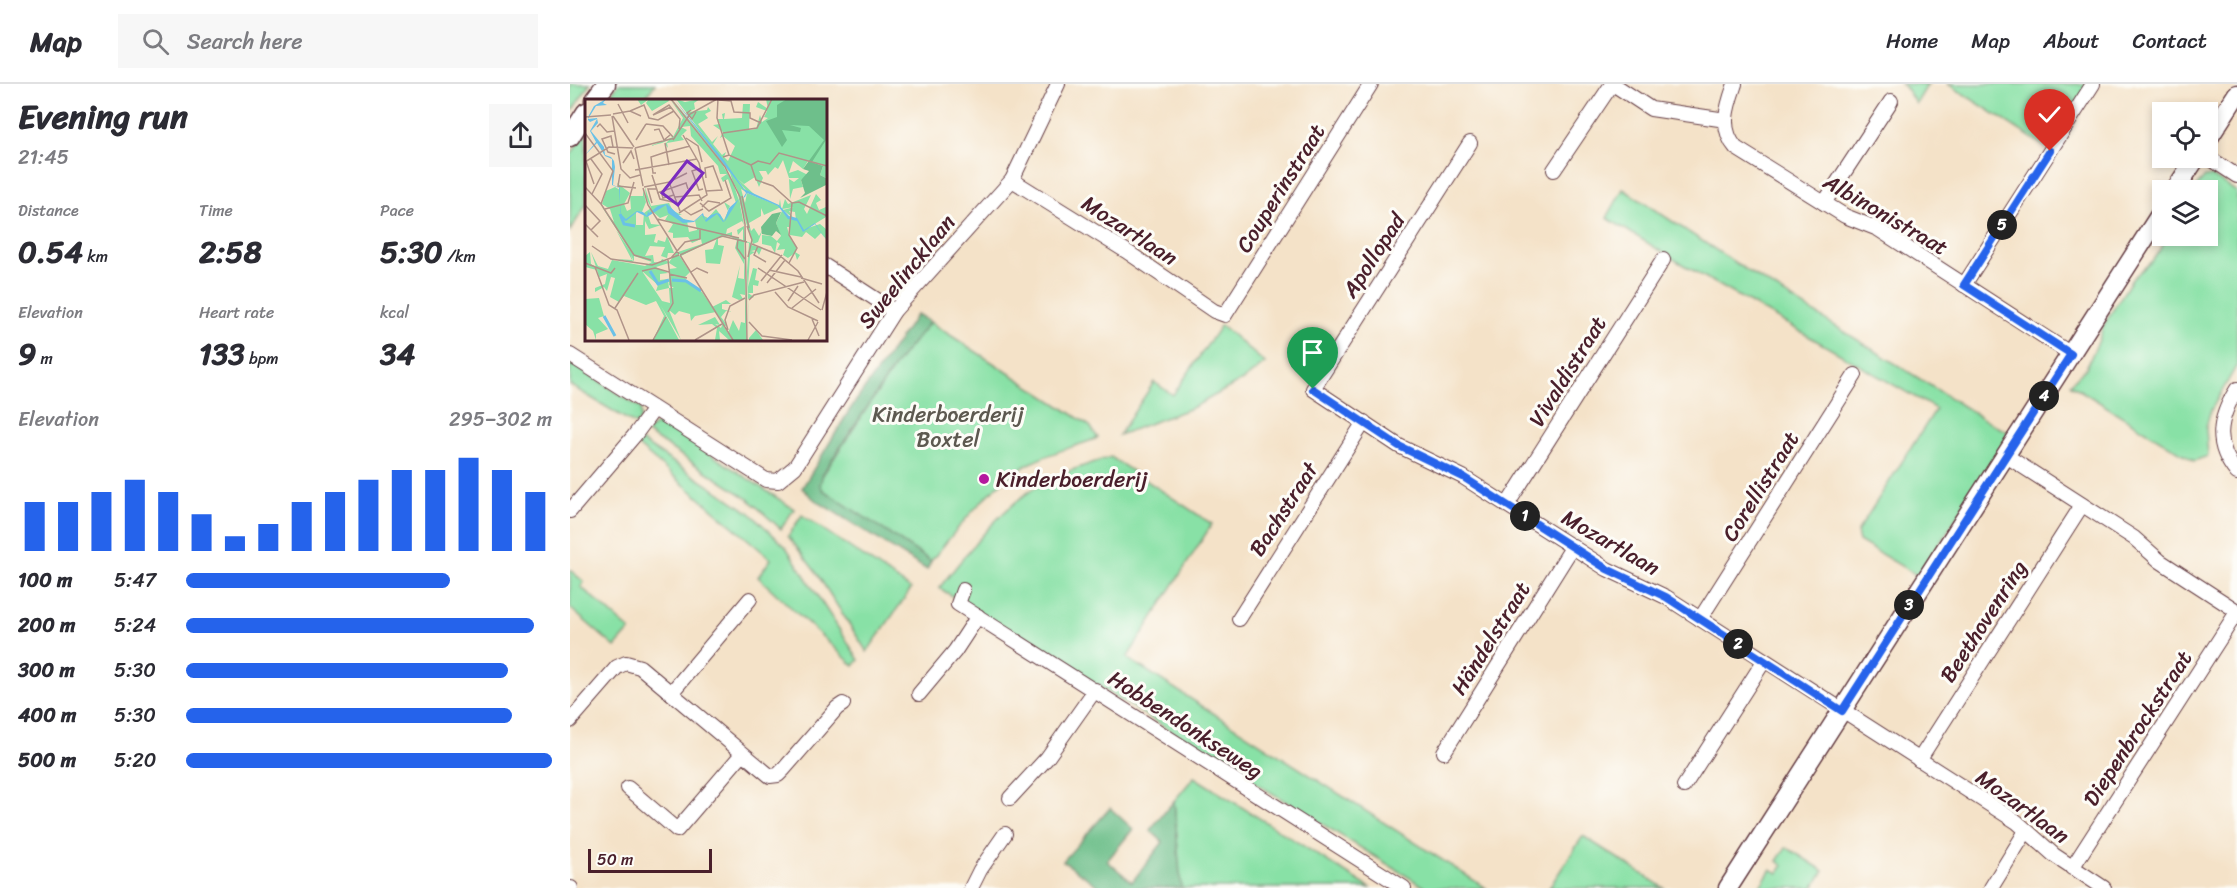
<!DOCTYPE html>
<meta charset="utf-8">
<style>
:root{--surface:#fff;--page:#f7f7f7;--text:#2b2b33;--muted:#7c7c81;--line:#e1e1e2;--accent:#2563eb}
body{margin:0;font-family:Sriracha,sans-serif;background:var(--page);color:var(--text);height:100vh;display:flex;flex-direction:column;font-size:22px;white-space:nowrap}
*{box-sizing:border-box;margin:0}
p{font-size:20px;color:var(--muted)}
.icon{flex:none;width:33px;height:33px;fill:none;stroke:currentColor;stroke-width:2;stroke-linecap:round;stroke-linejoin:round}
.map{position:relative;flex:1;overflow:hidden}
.sheet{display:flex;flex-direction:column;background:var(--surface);width:570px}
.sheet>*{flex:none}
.fabs{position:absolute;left:1582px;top:18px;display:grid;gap:12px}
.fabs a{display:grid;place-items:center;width:66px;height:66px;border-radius:0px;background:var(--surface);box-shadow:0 3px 9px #0003;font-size:30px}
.scale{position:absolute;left:18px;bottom:15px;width:124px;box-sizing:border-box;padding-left:6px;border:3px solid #4a1f2b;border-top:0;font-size:16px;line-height:21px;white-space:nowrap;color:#4a1f2b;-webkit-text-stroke:4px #fdfcf7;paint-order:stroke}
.pin{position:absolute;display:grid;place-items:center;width:51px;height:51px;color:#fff;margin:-62px -26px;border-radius:50% 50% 50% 0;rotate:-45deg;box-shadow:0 0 6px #0007}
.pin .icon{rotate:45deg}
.km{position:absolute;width:30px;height:30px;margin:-15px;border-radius:50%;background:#222;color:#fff;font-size:16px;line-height:30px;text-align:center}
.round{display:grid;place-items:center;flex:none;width:63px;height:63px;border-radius:0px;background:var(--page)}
.head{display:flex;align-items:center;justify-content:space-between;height:102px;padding:0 18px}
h1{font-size:33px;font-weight:700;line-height:45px}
.stats{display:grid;grid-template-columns:repeat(3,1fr);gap:9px;height:102px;padding:6px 18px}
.stats div{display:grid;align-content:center}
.stats b{font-size:30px;font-weight:700}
.stats small{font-size:16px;font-weight:400}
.stats p{font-size:16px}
.chart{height:168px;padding:12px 18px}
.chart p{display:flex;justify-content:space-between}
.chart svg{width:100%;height:108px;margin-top:6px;stroke:var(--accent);stroke-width:6}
ul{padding:0 18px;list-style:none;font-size:20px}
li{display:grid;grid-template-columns:96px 72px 1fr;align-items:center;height:45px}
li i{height:15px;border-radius:8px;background:var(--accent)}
header{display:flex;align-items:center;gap:36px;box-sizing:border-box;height:84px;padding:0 30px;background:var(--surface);border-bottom:2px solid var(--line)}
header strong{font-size:28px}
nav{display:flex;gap:33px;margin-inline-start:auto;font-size:21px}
.search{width:420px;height:54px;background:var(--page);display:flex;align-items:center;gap:15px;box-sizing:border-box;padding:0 21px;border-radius:0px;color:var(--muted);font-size:22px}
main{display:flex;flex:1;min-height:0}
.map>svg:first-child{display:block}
.green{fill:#88e1a6;stroke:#698068;stroke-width:1.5}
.forest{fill:#6ebf8b;stroke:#5c6f5b;stroke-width:1.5}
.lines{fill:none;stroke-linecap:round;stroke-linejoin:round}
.street-casing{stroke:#643c43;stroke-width:16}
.secondary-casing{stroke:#643c43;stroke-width:21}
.street{stroke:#fff;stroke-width:14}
.secondary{stroke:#fff;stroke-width:18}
.route-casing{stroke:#fff;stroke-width:12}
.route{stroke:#2563eb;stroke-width:8}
.poi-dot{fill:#b5179e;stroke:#fdfcf7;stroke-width:2}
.labels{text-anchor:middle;stroke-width:6;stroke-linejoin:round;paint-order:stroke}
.street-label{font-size:22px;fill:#4a1f2b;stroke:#fdfcf7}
.park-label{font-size:22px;fill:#5d5950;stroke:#fdfcf7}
.poi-label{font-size:22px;fill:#4a1f2b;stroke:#fdfcf7;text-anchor:start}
.inset-river{fill:none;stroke:#6ac1e7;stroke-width:3}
.inset-road{fill:none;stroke:#b09489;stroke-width:1.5}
.view{fill:#7b2cbf;fill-opacity:0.15;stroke:#7b2cbf;stroke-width:3}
.inset-edge{fill:none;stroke:#4a1f2b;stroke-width:3}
</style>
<header>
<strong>Map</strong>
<div class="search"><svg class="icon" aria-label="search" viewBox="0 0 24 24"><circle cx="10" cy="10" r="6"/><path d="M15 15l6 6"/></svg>Search here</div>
<nav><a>Home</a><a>Map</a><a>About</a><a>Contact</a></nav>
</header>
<main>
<section class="sheet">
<div class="head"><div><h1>Evening run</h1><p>21:45</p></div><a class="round"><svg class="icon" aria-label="share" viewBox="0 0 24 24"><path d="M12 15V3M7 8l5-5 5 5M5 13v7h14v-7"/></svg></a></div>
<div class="stats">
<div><p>Distance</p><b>0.54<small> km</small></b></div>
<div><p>Time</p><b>2:58</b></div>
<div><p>Pace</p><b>5:30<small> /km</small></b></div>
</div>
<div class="stats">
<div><p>Elevation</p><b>9<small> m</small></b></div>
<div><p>Heart rate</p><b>133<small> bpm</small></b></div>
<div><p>kcal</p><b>34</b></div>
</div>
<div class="chart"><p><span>Elevation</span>295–302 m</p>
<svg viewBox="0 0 160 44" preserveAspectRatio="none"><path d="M5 44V24M15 44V24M25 44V20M35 44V15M45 44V20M55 44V29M65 44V38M75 44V33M85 44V24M95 44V20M105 44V15M115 44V11M125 44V11M135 44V6M145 44V11M155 44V20"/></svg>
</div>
<ul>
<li><b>100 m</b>5:47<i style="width:72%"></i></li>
<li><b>200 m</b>5:24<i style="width:95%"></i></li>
<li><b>300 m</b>5:30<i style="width:88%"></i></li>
<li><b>400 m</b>5:30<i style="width:89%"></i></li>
<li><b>500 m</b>5:20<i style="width:100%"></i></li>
</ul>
</section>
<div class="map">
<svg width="1667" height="804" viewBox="0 0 1667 804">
<rect width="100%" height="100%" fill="#fdfcf7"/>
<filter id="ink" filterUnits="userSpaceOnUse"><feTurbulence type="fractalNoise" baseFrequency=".0167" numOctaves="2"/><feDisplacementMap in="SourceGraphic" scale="12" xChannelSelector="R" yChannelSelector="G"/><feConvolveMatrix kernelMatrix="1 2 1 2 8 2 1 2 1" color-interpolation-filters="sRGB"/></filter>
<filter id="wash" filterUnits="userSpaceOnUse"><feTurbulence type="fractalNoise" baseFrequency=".008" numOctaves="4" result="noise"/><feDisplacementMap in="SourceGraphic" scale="24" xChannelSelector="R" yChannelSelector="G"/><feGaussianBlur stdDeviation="1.35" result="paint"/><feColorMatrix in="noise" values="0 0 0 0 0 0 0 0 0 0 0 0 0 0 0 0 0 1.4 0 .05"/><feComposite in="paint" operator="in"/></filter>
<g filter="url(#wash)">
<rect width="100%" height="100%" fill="#f4e2c8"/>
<!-- green -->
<g class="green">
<polygon points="0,0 20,0 0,30"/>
<polygon points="48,0 85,0 74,16 37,16"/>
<polygon points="1331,0 1358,0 1346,20 1335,3"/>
<polygon points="1378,0 1518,0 1477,64"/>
<polygon points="16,47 16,121 0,147 0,72"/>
<polygon points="1642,92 1667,108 1667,281 1640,328 1636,344 1638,372 1624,377 1500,300 1516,284 1529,256 1533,242 1562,195 1583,176 1599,152 1638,152 1638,106 1623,106 1635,93"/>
<polygon points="1053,105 1184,191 1420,339 1442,350 1348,492 1289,457 1287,448 1366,325 1110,179 1037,134"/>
<path d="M360,238l139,90 21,14 8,12c-21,8 -45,14 -65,24 -41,20 -74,65 -102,99l-109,-71 -3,-9 79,-120z"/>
<polygon points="651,241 695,279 676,294 624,323 549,351 584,298 603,311"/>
<polygon points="0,278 71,324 71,335 66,341 0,301"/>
<polygon points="88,339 95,340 224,425 211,445 177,414 77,349 83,342"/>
<polygon points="71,357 179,428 216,463 289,576 284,582 188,493 201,475 67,361"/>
<path d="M541,373l101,67 -85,134 359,230h-60l-487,-300c31,-38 63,-83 107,-107 20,-10 43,-17 65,-24z"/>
<polygon points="232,431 341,505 297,568 245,487 218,452"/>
<polygon points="0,486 14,498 11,503 60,546 45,563 0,524"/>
<polygon points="624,693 800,804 611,804 604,717"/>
<polygon points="1013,752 1094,804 979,804"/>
<polygon points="1216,763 1254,787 1243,804 1189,804 1201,785 1208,789 1213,781 1207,777"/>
</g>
<!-- forest -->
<g class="forest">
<polygon points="347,230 360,238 328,277 253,389 250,401 253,406 361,477 357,486 245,416 232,404 279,327"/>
<polygon points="604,717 611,804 531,804 493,777 540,724 563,745 537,777 562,798 593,758 580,746"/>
</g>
</g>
<g filter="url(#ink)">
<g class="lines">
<!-- street casing -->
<g class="street-casing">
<g id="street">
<polyline points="1043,0 1081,25 1156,36"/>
<path d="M1165,0c-8,23 -16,44 1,64l109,68 33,13 193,125"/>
<polyline points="900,59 743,305 829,362 893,393 1037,485 1096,513 1447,738 1484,771 1534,804"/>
<polyline points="1638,73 1667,92"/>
<polyline points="984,86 1042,0"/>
<polyline points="442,96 556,167 644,227 655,231 801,0"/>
<polyline points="1254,119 1321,17"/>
<polyline points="255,182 324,227"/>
<polyline points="1394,201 1523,0"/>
<polyline points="0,271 196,396 208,397 225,383 324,227 442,96 488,0"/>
<path d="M1667,305c-19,30 -23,56 0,84"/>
<polyline points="1435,371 1564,454 1590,477 1667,527"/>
<polyline points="937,421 1093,176"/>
<polyline points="0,427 64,352 84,325"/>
<polyline points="393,506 388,520 834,804"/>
<polyline points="669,535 794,338"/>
<polyline points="1130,535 1285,291"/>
<polyline points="101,609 180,515"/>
<polyline points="349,610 385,567 408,532"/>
<polyline points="0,637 47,583 56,579 70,583 200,692 208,691 214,685 267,624 273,620"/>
<polyline points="874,668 1003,462"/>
<polyline points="1349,676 1512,421"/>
<polyline points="1114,702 1194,577"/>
<polyline points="58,704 107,746 172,670"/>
<polyline points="440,714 477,674 525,606"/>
<polyline points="1502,784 1667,528"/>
<polyline points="0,804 1,804"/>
<polyline points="401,804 410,786 435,750"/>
<polyline points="1421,804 1456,747"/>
</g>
</g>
<!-- secondary casing -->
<g class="secondary-casing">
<g id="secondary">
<polyline points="24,16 36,0"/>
<polyline points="0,53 16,28"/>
<polyline points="1638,55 1667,10"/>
<polyline points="1605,106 1626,74"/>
<polyline points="1158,804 1593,126"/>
</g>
</g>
<!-- street -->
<use href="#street" class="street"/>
<!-- secondary -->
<use href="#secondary" class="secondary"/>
</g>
</g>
<g class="lines" filter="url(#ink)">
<!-- route casing -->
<g class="route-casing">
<polyline id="route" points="743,305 829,362 893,393 1037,485 1096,513 1272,627 1501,270 1394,201 1480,67"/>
</g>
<!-- route -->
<use href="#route" class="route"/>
</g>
<!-- markers -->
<circle class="poi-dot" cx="414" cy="395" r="6"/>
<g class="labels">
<!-- street labels -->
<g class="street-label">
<text transform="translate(710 104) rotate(-58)" y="8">Couperinstraat</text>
<text transform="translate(1316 130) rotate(30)" y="8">Albinonistraat</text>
<text transform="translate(560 146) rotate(33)" y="8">Mozartlaan</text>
<text transform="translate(803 171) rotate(-57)" y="8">Apollopad</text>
<text transform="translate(336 187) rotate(-51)" y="8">Sweelincklaan</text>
<text transform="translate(997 287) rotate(-58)" y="8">Vivaldistraat</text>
<text transform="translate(1190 402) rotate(-58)" y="8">Corellistraat</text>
<text transform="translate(713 425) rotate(-57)" y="8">Bachstraat</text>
<text transform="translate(1041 458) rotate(30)" y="8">Mozartlaan</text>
<text transform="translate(1413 537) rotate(-57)" y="8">Beethovenring</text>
<text transform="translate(920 554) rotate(-58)" y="8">Händelstraat</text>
<text transform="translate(616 640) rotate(33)" y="8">Hobbendonkseweg</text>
<text transform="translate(1567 644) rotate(-57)" y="8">Diepenbrockstraat</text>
<text transform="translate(1453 722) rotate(36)" y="8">Mozartlaan</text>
</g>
<!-- park labels -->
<g class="park-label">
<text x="378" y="338">Kinderboerderij<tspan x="378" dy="25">Boxtel</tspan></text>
</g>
<!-- poi labels -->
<g class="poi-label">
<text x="426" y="403">Kinderboerderij</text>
</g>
</g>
<!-- overview -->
<g transform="translate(15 15)">
<rect width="242" height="242" fill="#f4e2c8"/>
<path d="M52,0h31l1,2 -17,10 -6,-8 3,-4 -8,6zM85,0l52,65 15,25 7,36 -2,-4 -15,8 -1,5 6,-2v4l11,4v-11l-5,6 -1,-5 7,-4 1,15 6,2v2l11,3 -3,7 -3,-5 -5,1 4,1 -5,3 -2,32 5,-19 4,1 -2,11 4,1 -1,5 -5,-1v8h-5l6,4 -6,2 1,39 7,-8 7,10h-14l-2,-68 2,-29 -5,-1 3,98h-18l-10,-9 1,9h-5l2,-12 -5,-4 -14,1 17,-8 5,8 -5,-1 6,4 2,-5 -7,-11 -21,4 -4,5 -1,-7 -11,-3 -4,4 -6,-5 12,30 -20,-34 18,34h-26l11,-24 -8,-15 -10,4 -22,-9 -5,6 -9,-5 5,-19 -4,-1 -4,14 -3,-4 -9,5v-4l10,-4 2,-10 -8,3 -2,-7 -12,-3v-11l5,-4 1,12 5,3 -5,-15 7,14 10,3 4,-9 33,6 7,-4 -18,-6v6l-3,-7 2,7 -16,-3 15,1 -16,-30 15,22 -29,-45 12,15 -4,-13 -8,-5 4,-13 9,-4 5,3 -3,-7 13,10 -6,11 3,7 4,-2 -1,-13h13v-6l3,12 -4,10h-6v13h7l1,-12 7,-5 -5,-11 -1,-10 6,19 18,-3 4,8 9,4h-5l10,6 2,11 8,-2 -2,-9 7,-6 6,3 8,-9 8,11 4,-9 -4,-9 6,4 -2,4 1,3 7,-10 -8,-24 -5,3 -2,-4 6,-4h-7l-2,-8 -27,-30 -1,-10 -9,1 6,3 -6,6 3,4 -17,3 1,5 -3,-4 5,-5 -8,4 -12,3 23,-9 10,-19zM67,112l8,7 8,-3 -3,5 8,4 -5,8 5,1v5l15,-1 4,6 9,-4 1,5 -24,8 3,4 36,-18 -4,11 -8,1 1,13 14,1 4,-18 -6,-1v-7l11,-2 8,4 -2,8 9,16v15l-6,-1 2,-13 -8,32 7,3 4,-1 -3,-5 5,1v28l-4,-1 -2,9 -6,-11 -5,13 -4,-6 3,-2 -6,-8 5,-6 6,1 -10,-3v-5h9l-5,-4 -14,7 -10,-15 -15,-10 -2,-5 5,-5 -13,-20 -8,10 -7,-3 -2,4 -6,-1 -1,-7 -8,1 5,-10 15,1 -4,9 6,2 1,-5h6l-7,-17 -2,6 -7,-2 -1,3 -3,-1 2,-8 -11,1v-14l4,8 12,-4 -10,-1 -3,-9zM84,164l8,5 -8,1v16l5,3h-5l1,15 -8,-2 -20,-30 16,14 -2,6 13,-3 -1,-9 -8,1v-6l8,-1 -12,-6zM87,0l50,60 24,33 -5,-3 4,14 2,-10 32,13 1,-7 1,8 -17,8 -3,-7v8l-12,7 2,8 3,-3 5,8 4,-7 -5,13 -5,2 -23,-71zM91,0l9,3 15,-3 -6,4 1,6 -7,3 19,-2 1,-3 3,4 -6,3 3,4 -10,6 14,18 6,-6 -5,8 9,11 4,-3 -2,5 4,4 7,-15 -12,-10 -3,2 3,-6 -10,-7 7,-1 -3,-5h6l-1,-5 3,-1 -1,6 18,-1 1,-14h7l-1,26 7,-1 4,-14 2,7 6,-4 -4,-1 3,-6 -11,-4 2,-5 10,7 -2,-10h60v79l-6,-3 3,-9 -15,-5 -5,8 -10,-8 -4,12 9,-3 10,5 -7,5 2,7 -10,2 -3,10 -1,-20 5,3 5,-4h-10l-6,-18 -5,9 -3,-2 -7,8 -2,-4h-7l4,7 -4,9 -4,-10 -11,7 -6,-5 17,16 -7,-3 -6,-6zM231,95l5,6 -5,3 3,7 7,-3v10l-18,11 12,-4 6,5v10l-5,-6 -6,6 -9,-7 -4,5 -12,-2v-8h-3l3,11 7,10 -2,4 5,3 -3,5 -2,-7 -7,5 -5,-3 2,-6 -8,1 3,-6 -3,-2 -2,11 -4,-7 -9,-2v-9l9,1 6,5 4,-5 -5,-13 6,-12 7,8 7,1 -1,-8 -6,-1 4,7 -10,-8 11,-3 -12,2 3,-10 3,5 23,-9 -7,14 3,5zM14,199l5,18 -6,2 10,11 -12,5v6l-3,-9 -8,-7v-25z" fill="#88e1a6" fill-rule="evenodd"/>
<path d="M202,0h39v41l-14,22 11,4 -3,9 6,3v7l-26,13 5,-5 -4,-13 8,-9 -6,-2 21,-29 -15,-14 -19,-1 11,3 -1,4 -18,-2 5,10 -5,7 -16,-26 11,-4v-12zM196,113l-5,11 5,12 -5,-4 -4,5 -10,-2 -1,-7 11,-13z" fill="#6ebf8b"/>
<path d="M21,0l-3,4 4,2 -11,1 -8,13 9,-1 1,5 -7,8 13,16 1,8 6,2 3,4 1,6 -2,18 7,3v25l6,6 11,-8 6,1 4,4 1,-5 1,2 9,-7 9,-2 16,15 11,2 9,-8 2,7 6,-5 6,-2 3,1 4,8 5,-14 10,-9 -14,22 -2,1 -6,-8 -11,8 -4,-7 -8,7 -11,1 -15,-10 -2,-8 -19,12 -10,-5 -11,9 -5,-2 -2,-31 -7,-3v-26l-7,-3 -8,-13 -12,12 11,-13 -6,-11 7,-12 -7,3 -2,-2v-3l6,-11zM89,0l49,60 21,30 35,16 10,11 8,2 7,12 11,-7 11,17 -11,-16 -12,8 -6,-11 -9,-2 -10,-13 -31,-13 -2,4 -2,1 3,-5z" fill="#6ac1e7"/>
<path class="inset-river" d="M35,115l4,10 11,2M65,172l8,13 11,-4M87,181l14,1 15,10M19,217l11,20"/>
<path class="inset-road" d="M86,0l54,68 15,30 5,27 2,116M133,0l-1,19 12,37M134,1l12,1 3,11 16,1v5l11,5M33,5l10,19M106,11l-4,3 5,6 4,-7M45,12l14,-6 5,13 9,2 16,-9M28,15l17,-3 11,5M68,16l16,-10 11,14 -1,10M68,16l18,-8M27,17l9,53 9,9 10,-3M28,17l21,31M0,18l26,-2M61,25l17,2 10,11M12,28l3,-3 7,8 7,-1M69,31l5,-1 5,11 6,-5M0,34l28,38 -12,33M138,34l34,-5 15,-29M101,39l12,8 4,16M51,41l10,-16M88,41l17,-26 27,-15M80,44l4,22M28,48l-2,-11 -9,3 6,13 7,2M50,49l40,-10M50,49l8,38M82,53l23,-6M138,58l6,-2 22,10M6,60l11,15 -10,20M1,62l8,23M0,63l24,-15 24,1M38,64l8,-12 3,8M166,66l7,-4 12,3 9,-11 48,13M166,66l5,15 17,6 19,17M116,69l-9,3 7,19 4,-1M50,71l62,-11M71,74h-3l-2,-16 15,-5M35,75l-2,12 18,2M67,76l8,24 17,4M121,79l-1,-10 8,-2 9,24 -16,1M84,83l18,-9M0,88l16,17 33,51 17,5M59,88l25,-5 11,29M58,89l5,17 31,49M76,92l2,7 11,-3M72,94l29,-10 2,6M157,97l7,32M90,98l24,-2 3,6M67,104l-4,-14h8M115,104l9,8 22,-13 -6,-18M207,104l7,-1 28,14M0,106l15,16 -9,9M117,108l6,-6 12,2M20,110l23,-6 6,-21M99,111l7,5 12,-6M94,114l28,-18 -8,-32 -16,-28M72,120l82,19M0,125l13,13M162,127l5,14 -4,17M153,140l-1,9 8,11M167,145l27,11 19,16 21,32M7,147l19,13 41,6 27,-10M173,147l-4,9 12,7M95,156l53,85M95,156l42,-19 25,6M86,159l14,-16 15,-3v-9M83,161l5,43 -5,9M0,164l26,10 4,-5M204,164l8,-15 -8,-13 3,-32M10,168l14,38 8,5 12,30M173,169l63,42M184,171l32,7M57,172l13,-3 14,4M106,173l6,-4 11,5M84,175l18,4M216,179l21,6M176,182l21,-26M182,184l18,-23M190,193l13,15 30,14M164,201l5,-5 50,-13M203,202l10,-15M30,209l23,-35M207,209l24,-19M237,211l5,-18M227,220l7,17M164,223l13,14 30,4M143,231l-3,-10 5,-14 15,-8M68,241l13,-23M110,241l27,-16M223,241l10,-18"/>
<path class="view" d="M102,62l16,12 -25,32 -16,-12z"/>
<rect width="242" height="242" class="inset-edge"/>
</g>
</svg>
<div class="fabs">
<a><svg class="icon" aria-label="locate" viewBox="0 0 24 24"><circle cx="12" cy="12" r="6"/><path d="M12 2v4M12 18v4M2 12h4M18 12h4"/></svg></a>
<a><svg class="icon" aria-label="layers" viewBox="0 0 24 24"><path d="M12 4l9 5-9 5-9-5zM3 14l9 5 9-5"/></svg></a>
</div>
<div class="scale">50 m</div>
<div class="pin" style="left:743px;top:305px;background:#1e9e55"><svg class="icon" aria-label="arrive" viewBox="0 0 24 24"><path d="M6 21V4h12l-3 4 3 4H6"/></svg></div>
<div class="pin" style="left:1480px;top:67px;background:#d93025"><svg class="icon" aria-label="check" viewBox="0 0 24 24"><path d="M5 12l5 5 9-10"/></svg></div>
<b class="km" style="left:955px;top:432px">1</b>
<b class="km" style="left:1168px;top:560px">2</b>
<b class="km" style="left:1339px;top:521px">3</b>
<b class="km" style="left:1474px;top:312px">4</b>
<b class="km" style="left:1432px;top:141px">5</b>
</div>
</main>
